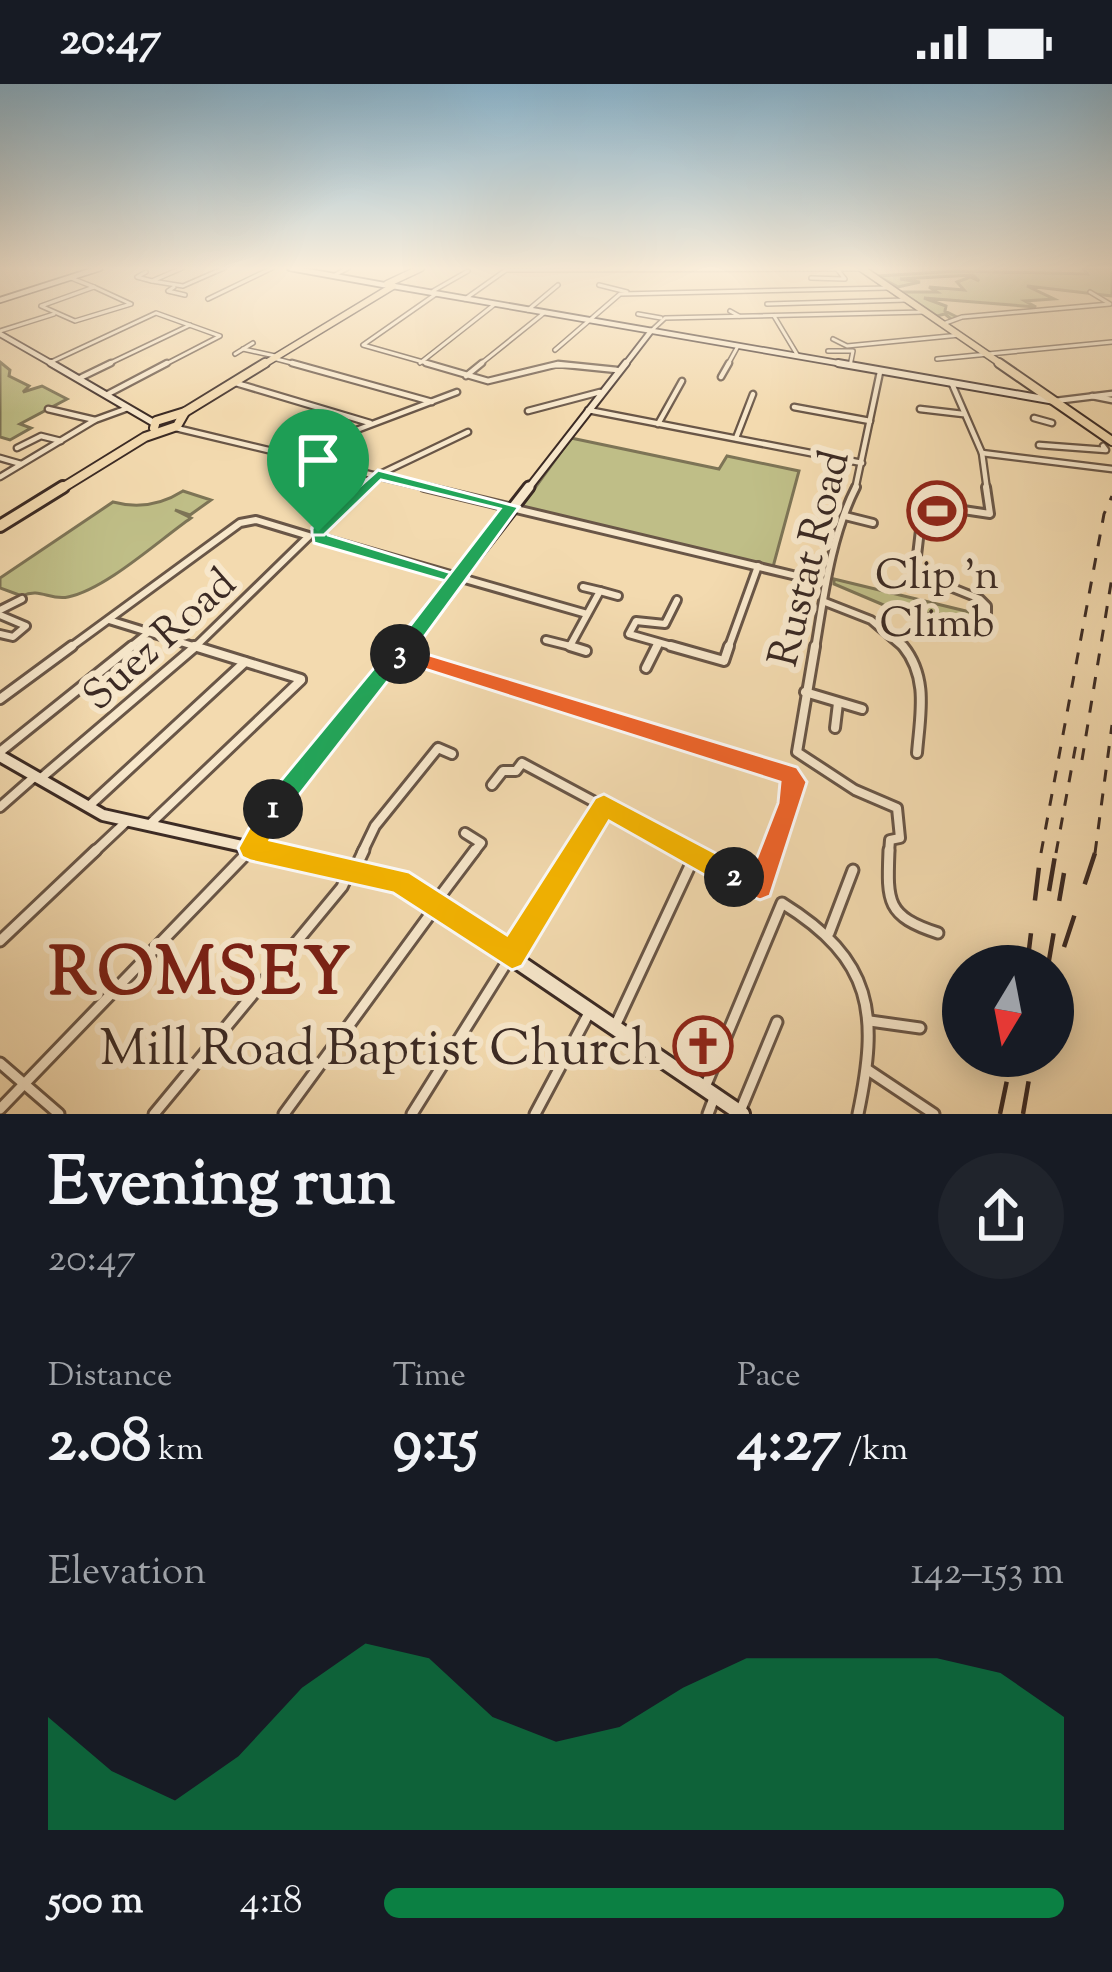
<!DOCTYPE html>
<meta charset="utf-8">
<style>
:root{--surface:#171b24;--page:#20242c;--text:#f1f3f6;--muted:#9ea1a6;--accent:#0b8043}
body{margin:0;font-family:"Sorts Mill Goudy",serif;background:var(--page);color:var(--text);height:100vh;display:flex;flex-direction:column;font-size:45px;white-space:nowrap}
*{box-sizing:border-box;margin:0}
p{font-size:39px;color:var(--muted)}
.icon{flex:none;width:66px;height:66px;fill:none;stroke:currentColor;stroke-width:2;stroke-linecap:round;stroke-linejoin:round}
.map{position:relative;height:1030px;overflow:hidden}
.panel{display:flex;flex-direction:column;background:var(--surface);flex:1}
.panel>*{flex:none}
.needle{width:78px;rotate:190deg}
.fabs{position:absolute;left:942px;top:861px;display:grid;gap:24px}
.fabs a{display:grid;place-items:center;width:132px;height:132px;border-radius:50%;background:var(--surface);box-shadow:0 6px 30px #0003;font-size:60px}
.pin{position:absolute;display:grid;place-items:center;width:102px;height:102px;color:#fff;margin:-123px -51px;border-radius:50% 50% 50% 0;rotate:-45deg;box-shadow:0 0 12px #0007}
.pin .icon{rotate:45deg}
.km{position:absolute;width:60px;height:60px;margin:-30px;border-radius:50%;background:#222;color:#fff;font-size:33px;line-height:60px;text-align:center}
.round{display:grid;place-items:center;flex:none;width:126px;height:126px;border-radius:63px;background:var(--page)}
.headline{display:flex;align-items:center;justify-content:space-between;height:204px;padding:0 48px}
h1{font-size:66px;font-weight:800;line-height:90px}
.metrics{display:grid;grid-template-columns:repeat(3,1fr);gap:18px;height:204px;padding:12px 48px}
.metrics div{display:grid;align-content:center}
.metrics b{font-size:60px;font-weight:800}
.metrics small{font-size:33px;font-weight:400}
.metrics p{font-size:33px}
.chart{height:336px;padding:24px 48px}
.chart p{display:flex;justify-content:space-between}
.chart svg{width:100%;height:216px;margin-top:12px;fill:var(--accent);opacity:.7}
ul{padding:0 48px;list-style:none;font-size:39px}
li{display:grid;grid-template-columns:192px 144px 1fr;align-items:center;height:90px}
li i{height:30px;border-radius:15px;background:var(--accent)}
.status{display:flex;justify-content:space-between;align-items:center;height:84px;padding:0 60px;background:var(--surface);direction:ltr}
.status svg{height:33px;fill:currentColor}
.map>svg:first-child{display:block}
.green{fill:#bfbe87;stroke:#7d7456;stroke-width:3}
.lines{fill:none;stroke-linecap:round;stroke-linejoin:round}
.street-far4-casing{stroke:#695647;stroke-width:6}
.street-far3-casing{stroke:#695647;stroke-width:9}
.street-far2-casing{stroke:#695647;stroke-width:12}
.street-far1-casing{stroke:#695647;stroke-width:14}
.street-casing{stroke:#695647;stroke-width:15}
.secondary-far4-casing{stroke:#3b2a24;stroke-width:8}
.secondary-far3-casing{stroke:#3b2a24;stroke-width:10}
.secondary-far2-casing{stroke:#3b2a24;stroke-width:15}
.secondary-far1-casing{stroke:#3b2a24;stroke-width:16}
.secondary-casing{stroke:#3b2a24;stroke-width:20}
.primary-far2-casing{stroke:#3b2a24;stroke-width:9}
.primary-far1-casing{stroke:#3b2a24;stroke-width:12}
.primary-casing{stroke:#3b2a24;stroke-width:16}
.street-far4{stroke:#f7e7cb;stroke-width:3}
.street-far3{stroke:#f7e7cb;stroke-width:4.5}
.street-far2{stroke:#f7e7cb;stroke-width:6}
.street-far1{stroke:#f7e7cb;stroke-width:8}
.street{stroke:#f7e7cb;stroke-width:9}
.secondary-far4{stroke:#f7e7cb;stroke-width:4.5}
.secondary-far3{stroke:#f7e7cb;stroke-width:6}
.secondary-far2{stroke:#f7e7cb;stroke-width:9}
.secondary-far1{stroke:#f7e7cb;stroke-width:10}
.secondary{stroke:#f7e7cb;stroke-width:14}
.primary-far2{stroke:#f3daaf;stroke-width:6}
.primary-far1{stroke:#f3daaf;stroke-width:8}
.primary{stroke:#f3daaf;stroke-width:10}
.rail-far1{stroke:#3b2a24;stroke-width:3;stroke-dasharray:12 12;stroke-linecap:butt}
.rail{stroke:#3b2a24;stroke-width:4.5;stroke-dasharray:33 33;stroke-linecap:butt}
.split-1{fill:#22a559;stroke:#fff;stroke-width:3}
.split-2{fill:#f5b400;stroke:#fff;stroke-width:3}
.split-3{fill:#f0652b;stroke:#fff;stroke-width:3}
.split-4{fill:#22a559;stroke:#fff;stroke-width:3}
.labels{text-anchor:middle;stroke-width:12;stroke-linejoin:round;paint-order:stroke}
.street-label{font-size:42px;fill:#3b2a24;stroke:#f7e7cb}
.poi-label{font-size:42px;fill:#3b2a24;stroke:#f7e7cb}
.near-poi-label{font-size:51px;fill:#3b2a24;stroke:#f7e7cb;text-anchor:end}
.near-district-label{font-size:66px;font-weight:bold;letter-spacing:3px;fill:#7a1f14;stroke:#f7e7cb}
</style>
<div class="status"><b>20:47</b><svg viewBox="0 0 49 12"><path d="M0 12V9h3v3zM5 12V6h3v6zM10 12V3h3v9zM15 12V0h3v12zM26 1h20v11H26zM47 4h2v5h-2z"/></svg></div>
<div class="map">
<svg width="1112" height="1030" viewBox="0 0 1112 1030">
<rect width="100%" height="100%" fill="#f3daaf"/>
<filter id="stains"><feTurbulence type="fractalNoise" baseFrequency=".00167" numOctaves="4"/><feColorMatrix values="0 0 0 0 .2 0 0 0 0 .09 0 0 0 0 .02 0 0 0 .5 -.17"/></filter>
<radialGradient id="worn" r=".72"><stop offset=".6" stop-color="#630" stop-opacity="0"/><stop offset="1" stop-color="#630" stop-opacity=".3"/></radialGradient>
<!-- green -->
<g class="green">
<polygon points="1083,184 1112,184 1112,212 1027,202 1054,215 1025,217 1036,223 924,214 946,222 945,227 957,233 952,236 945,230 937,232 901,208 937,208 929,203 964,206 957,198 970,193 979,197 973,191 900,195 920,198 898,203 878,192 956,187 1087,190"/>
<polygon points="0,278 10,286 9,292 29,302 23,308 42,302 67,315 20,340 31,344 10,356 0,353"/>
<polygon points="571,354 719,385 727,372 799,387 773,483 521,423"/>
<path d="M183,407l28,9 -21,15 -15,-5 16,8c-33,23 -85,71 -123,79 -18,4 -28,-10 -46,-1l-22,-8v-10l113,-76c26,7 48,3 70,-11z"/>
<polygon points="834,495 978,530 977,544 949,532 893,525 834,500"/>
</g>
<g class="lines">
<!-- street-far4 casing -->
<g class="street-far4-casing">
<g id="street-far4">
<polyline points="182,184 152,197 183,202 224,184"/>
<polyline points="507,186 861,185"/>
<polyline points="146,188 137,193 152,197"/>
<polyline points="333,192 348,184"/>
<polyline points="71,194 94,203"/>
<polyline points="811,194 845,195 837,185"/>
<polyline points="599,201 627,208"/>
<polygon points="94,203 131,220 75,237 41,222"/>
<polyline points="174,203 168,207 185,211"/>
<polyline points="433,207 468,187"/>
<polyline points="436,210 363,261 437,282"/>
<polyline points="208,215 272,184"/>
<polyline points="465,215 506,186"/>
<polyline points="767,220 907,216"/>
<polyline points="528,226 558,201"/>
<polyline points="730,227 739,232"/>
<polyline points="638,230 661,234"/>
<polyline points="774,232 798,272"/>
<polyline points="943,240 962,233 1110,220 1090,208"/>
<polyline points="0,247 54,230"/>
<polyline points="651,247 665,234 925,228"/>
<polyline points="833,255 847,262 960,251"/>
<polyline points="243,265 275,272"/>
<polyline points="555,266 620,210 888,204"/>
<polyline points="828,267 853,267 850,282"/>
<polyline points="235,270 253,259"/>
<polyline points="273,274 303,282"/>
<polyline points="937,275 1112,258"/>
<polyline points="51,278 156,229 220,252 162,282"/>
<polyline points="420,279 495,220"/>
<polyline points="104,282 190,241"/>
<polyline points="478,282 544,229"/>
<polyline points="549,282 580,282"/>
<polyline points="727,282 738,262"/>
</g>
</g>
<!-- street-far3 casing -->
<g class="street-far3-casing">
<g id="street-far3">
<polyline points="292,279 432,318"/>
<polyline points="426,279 488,297 558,280 617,286"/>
<polyline points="466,292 482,279"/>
<polyline points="721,293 729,279"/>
<polyline points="80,294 111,279"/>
<polyline points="236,299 370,339"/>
<polyline points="952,300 982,369 987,406"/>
<polyline points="108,310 167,279"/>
<polyline points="1092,312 1112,316"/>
<polyline points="1055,317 1112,310"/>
<polyline points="794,323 870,337"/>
<polyline points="48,325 95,336"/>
<polyline points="920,325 963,330"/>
<polyline points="588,326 862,379"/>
<polyline points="528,327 600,308"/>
<polyline points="1034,334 1052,339"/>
<polyline points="658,340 682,297"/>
<polyline points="176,344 436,406"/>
<polyline points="338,353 457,308"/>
<polyline points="736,354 753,310"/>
<polyline points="1039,361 1106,366 1103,362"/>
<polyline points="17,364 41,352 61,357"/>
<polyline points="982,369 1112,385"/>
<polyline points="0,374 21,380"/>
<polyline points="0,393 95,336 128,324"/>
<polyline points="362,406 378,391 468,348"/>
<polyline points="855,406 880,288"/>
</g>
</g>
<!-- street-far2 casing -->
<g class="street-far2-casing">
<g id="street-far2">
<polyline points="365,403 320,444 318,453 587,530"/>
<polyline points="424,403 826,499"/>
<polyline points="986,403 990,430 923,420 915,489 980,515 987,522 987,532"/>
<polyline points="845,432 873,439"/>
<polyline points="600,507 618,512"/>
<polyline points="677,516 665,540 636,537 629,550 682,565"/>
<polyline points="825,518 871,536 905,565"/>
<polyline points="0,526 22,515"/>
<polyline points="0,531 26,542 13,553 0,550"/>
<polyline points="109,536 203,565"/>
<polyline points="546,556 570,562"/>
<polyline points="68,565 240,439 256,436 309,452 193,565"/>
<polyline points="128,565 149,548"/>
<polyline points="580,565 570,562 600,507 583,503"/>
<polyline points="655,565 658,559"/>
<polyline points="728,565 758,482"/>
<path d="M815,565c9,-54 16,-113 41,-162"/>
</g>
</g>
<!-- street-far1 casing -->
<g class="street-far1-casing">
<g id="street-far1">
<polyline points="194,562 301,595"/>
<polyline points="570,562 586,567"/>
<polyline points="671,562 724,577 729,562"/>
<polyline points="815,562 797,668 855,706 897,724 900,754 890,756 889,769"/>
<path d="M903,562c26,32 17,69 14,107"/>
<polyline points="400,570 791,692 795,701 770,769"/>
<polyline points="646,584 657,562"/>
<polyline points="805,608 862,625"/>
<polyline points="0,615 72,562"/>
<polyline points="835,644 838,619"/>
<polyline points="0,668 132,562"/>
<polyline points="40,695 196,562"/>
<polyline points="492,701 503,687 516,687 522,679 690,769"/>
<polyline points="89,722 245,578"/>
<polyline points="0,723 33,694"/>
<polyline points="150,740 301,596"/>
<polyline points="465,749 481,759 473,769"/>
<polyline points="93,769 127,737"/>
<polyline points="247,769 251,765"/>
<polyline points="362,769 375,742 438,664 452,670"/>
<polyline points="575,769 605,722"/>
</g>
</g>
<!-- street casing -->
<g class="street-casing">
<g id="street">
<polyline points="685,766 757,805 771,766"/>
<path d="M889,766c-2,52 -3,66 49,83"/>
<polyline points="355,785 364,766"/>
<polyline points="435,819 475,766"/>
<polyline points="829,849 853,786"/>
<polyline points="0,857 96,766"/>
<polyline points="870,937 920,944"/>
<polyline points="616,940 695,771"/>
<polyline points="0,979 59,1030"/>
<polyline points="868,986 934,1030"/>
<path d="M705,1003l77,-184c92,57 97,111 76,211"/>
<polyline points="0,1025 250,766"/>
<polyline points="741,1025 777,938"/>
<polyline points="154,1030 342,803 349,788"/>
<polyline points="284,1030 434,825"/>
<polyline points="412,1030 577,766"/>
<polyline points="535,1030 590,927"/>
<polyline points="708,1030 714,1014"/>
</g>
</g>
<!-- secondary-far4 casing -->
<g class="secondary-far4-casing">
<g id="secondary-far4">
<polyline points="290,184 384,201"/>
<polyline points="393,202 855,282"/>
<polyline points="0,216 100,184"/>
<polyline points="0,250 56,282"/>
<polyline points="624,282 651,247"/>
</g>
</g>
<!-- secondary-far3 casing -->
<g class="secondary-far3-casing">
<g id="secondary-far3">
<polyline points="51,279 154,339"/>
<polyline points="838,279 1055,317"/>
<polyline points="527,406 626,279"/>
</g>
</g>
<!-- secondary-far2 casing -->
<g class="secondary-far2-casing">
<polyline id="secondary-far2" points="403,565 529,403"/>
</g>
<!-- secondary-far1 casing -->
<g class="secondary-far1-casing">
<g id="secondary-far1">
<polyline points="0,672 103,731 274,769"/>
<polyline points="251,765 276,720 405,562"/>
</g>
</g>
<!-- secondary casing -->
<g class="secondary-casing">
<polyline id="secondary" points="261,766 399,797 742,1030"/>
</g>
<!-- primary-far2 casing -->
<g class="primary-far2-casing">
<g id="primary-far2">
<polyline points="861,184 1004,282"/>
<polyline points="387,200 421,184"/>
<polyline points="261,282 393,202"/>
</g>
</g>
<!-- primary-far1 casing -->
<g class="primary-far1-casing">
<g id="primary-far1">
<polyline points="999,279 1112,357"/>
<polyline points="154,344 156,337 185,328 265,279"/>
<polyline points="59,406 145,353 177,342 185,328"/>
</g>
</g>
<!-- primary casing -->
<g class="primary-casing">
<polyline id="primary" points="0,442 63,403"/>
</g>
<!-- street-far4 -->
<use href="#street-far4" class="street-far4"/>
<!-- street-far3 -->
<use href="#street-far3" class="street-far3"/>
<!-- street-far2 -->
<use href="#street-far2" class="street-far2"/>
<!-- street-far1 -->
<use href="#street-far1" class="street-far1"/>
<!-- street -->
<use href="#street" class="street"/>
<!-- secondary-far4 -->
<use href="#secondary-far4" class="secondary-far4"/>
<!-- secondary-far3 -->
<use href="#secondary-far3" class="secondary-far3"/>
<!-- secondary-far2 -->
<use href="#secondary-far2" class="secondary-far2"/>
<!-- secondary-far1 -->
<use href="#secondary-far1" class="secondary-far1"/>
<!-- secondary -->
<use href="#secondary" class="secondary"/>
<!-- primary-far2 -->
<use href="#primary-far2" class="primary-far2"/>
<!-- primary-far1 -->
<use href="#primary-far1" class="primary-far1"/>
<!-- primary -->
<use href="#primary" class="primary"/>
<!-- rail-far1 -->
<g class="rail-far1">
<polyline points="1082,676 1112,493"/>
<polyline points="1041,769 1104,430 1112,412"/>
<polyline points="1056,769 1076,660"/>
<polyline points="1095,769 1112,641"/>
</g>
<!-- rail -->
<g class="rail">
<polyline points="1049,807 1056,766"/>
<polyline points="1064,863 1096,766"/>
<polyline points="1027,882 1041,766"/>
<polyline points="1048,882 1064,789"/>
<polyline points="1000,1030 1012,972"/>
<polyline points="1023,1030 1033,972"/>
</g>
</g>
<!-- sky -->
<linearGradient id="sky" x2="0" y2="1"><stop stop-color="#89b6d1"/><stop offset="0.56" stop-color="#faeedb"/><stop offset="1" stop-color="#faeedb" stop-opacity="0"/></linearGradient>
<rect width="1112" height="329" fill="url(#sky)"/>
<!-- split-1 -->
<polygon class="split-1" points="312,444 324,444 328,451 468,494 282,733 273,737 264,733 260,725 264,717 446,497 314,459"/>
<!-- split-2 -->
<polygon class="split-2" points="604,710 744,784 748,793 744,802 734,806 724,802 609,737 522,882 512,886 393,809 251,777 242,773 238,764 264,717 273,714 286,725 270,756 409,788 507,851 595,714"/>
<!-- split-3 -->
<polygon class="split-3" points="400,562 797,683 807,698 770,812 760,816 724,802 720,793 724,784 734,780 752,786 778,719 780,698 393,575 393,564"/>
<!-- split-4 -->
<polygon class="split-4" points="378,386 519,423 408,575 393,575 393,564 500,425 381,396 324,451 312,451 312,444"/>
<!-- icons -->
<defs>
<g id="stadium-ring" transform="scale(3)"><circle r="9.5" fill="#f7e7cb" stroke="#8f2418" stroke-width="1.5"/><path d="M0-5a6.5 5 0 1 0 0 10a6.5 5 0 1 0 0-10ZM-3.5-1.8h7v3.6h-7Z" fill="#8f2418"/></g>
<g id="church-ring" transform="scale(3)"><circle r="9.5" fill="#f7e7cb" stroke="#8f2418" stroke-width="1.5"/><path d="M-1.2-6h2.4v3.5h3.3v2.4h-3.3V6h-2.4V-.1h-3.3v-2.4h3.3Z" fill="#8f2418"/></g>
</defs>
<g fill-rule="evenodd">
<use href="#stadium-ring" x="937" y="427"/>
<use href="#church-ring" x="703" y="962"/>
</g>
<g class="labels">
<!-- street labels -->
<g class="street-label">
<text transform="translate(807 474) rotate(-76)" y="15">Rustat Road</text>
<text transform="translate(158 554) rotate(-42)" y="15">Suez Road</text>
</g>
<!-- poi labels -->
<g class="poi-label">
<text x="937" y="504">Clip 'n<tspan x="937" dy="48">Climb</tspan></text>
</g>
<!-- near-poi labels -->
<g class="near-poi-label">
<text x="661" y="980">Mill Road Baptist Church</text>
</g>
<!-- near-district labels -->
<g class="near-district-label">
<text x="201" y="909">ROMSEY</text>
</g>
</g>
<rect width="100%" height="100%" filter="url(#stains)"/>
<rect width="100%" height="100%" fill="url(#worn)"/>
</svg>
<div class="fabs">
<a><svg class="needle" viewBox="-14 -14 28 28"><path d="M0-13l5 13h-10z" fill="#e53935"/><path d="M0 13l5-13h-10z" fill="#9ea1a6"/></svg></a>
</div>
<div class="pin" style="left:318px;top:448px;background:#1e9e55"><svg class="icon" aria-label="arrive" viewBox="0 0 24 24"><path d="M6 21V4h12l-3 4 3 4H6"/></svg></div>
<b class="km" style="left:273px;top:725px">1</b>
<b class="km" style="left:734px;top:793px">2</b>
<b class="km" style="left:400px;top:570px">3</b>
</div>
<section class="panel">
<div class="headline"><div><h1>Evening run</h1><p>20:47</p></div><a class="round"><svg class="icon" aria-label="share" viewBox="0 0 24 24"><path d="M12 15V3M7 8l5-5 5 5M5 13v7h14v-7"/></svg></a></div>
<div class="metrics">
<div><p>Distance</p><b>2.08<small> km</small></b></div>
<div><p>Time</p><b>9:15</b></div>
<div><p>Pace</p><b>4:27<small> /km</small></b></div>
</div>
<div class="chart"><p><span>Elevation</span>142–153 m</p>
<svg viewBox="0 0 160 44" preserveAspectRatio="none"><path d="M0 44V21L10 32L20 38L30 29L40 15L50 6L60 9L70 21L80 26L90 23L100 15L110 9L120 9L130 9L140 9L150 12L160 21V44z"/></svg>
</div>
<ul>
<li><b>500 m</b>4:18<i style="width:100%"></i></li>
</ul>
</section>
